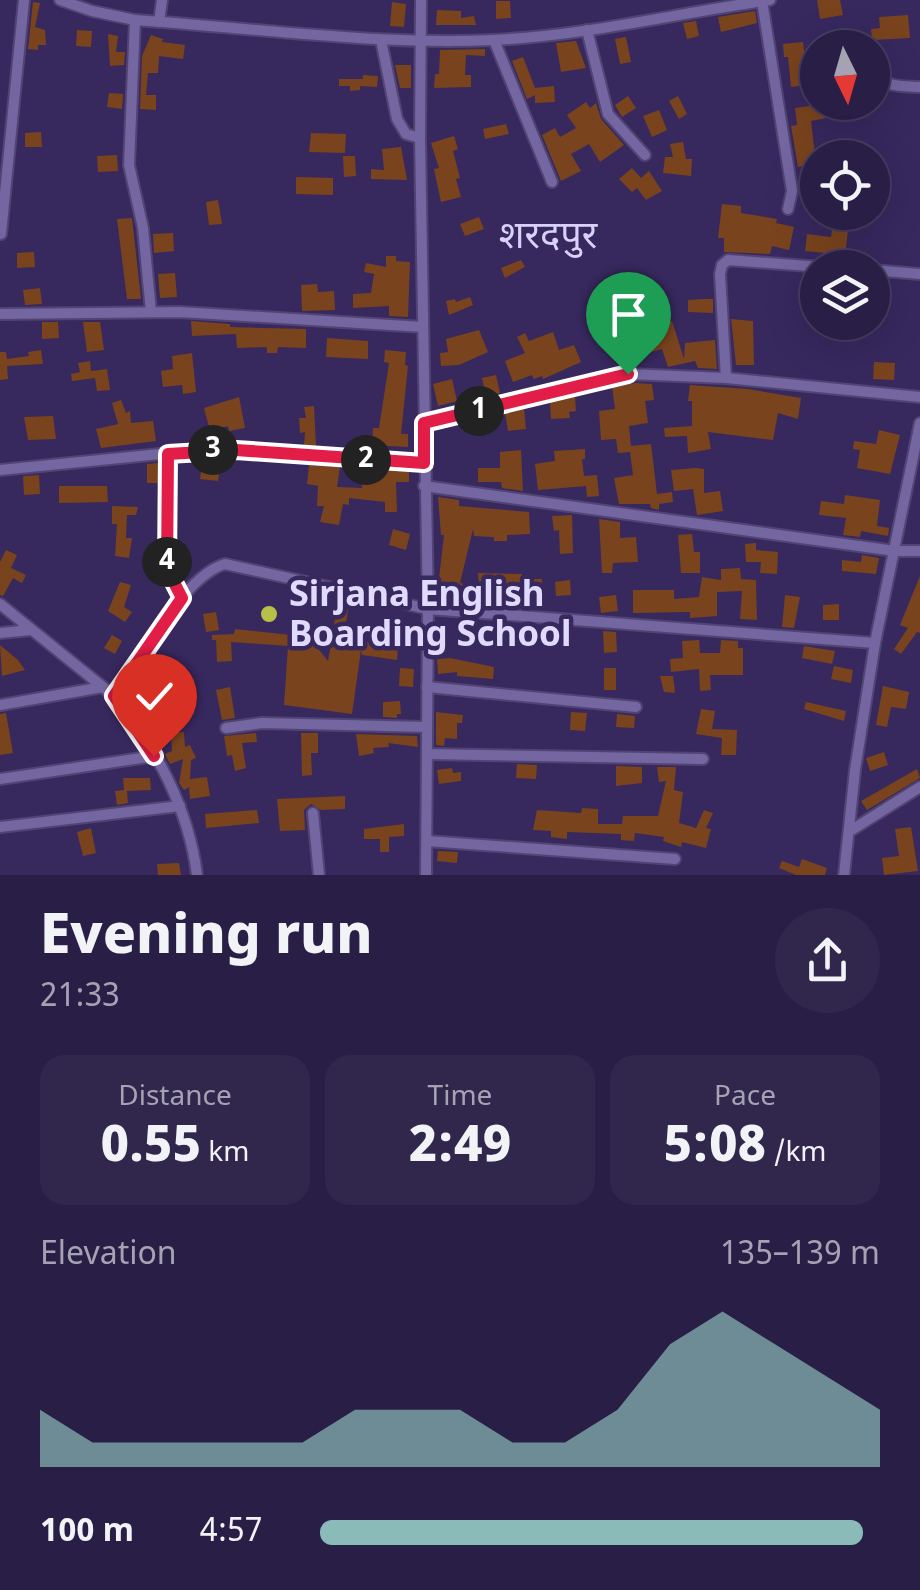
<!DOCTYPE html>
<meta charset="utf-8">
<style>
:root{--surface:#291e46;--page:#31274d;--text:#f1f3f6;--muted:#a5a2b3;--line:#453c5f;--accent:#8bbbb9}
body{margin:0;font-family:Georgia,"Noto Sans Devanagari",serif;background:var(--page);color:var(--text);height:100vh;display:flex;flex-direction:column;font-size:38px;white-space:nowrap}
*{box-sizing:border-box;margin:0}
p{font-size:32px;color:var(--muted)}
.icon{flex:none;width:55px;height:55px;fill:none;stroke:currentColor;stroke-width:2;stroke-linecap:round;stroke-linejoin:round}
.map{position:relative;height:875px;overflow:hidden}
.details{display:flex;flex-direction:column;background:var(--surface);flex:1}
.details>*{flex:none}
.needle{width:65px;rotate:175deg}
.controls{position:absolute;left:800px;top:30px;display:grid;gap:20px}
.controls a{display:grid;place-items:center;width:90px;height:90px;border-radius:50%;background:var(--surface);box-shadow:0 10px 40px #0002,0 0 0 2px var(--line);font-size:50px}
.pin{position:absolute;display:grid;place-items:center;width:85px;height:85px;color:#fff;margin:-102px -42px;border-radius:50% 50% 50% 0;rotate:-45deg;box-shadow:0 0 10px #0007}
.pin .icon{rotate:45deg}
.km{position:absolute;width:50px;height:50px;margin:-25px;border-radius:50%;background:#222;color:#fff;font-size:28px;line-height:50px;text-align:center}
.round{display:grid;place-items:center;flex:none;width:105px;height:105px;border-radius:52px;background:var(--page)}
.headline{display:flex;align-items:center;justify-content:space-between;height:170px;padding:0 40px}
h1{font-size:55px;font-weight:800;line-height:75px}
.stats{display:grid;grid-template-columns:repeat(3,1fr);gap:15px;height:170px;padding:10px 40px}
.stats div{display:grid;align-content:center;border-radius:25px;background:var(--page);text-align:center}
.stats b{font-size:50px;font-weight:800}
.stats small{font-size:28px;font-weight:400}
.stats p{font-size:28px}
.chart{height:280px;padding:20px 40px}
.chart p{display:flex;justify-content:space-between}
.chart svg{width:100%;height:180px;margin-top:10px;fill:var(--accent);opacity:.7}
ul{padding:0 40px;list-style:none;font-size:32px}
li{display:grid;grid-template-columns:160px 120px 1fr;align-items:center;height:75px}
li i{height:25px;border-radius:12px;background:var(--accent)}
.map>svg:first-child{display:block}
.building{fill:#79431e}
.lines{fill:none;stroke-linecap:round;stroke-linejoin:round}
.street-casing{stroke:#514372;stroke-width:14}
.street{stroke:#7366a1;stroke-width:10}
.route-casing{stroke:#fff;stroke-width:20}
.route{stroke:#e11d48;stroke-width:12}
.poi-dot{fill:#b8c147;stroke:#37285e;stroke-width:4}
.labels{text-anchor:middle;stroke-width:9;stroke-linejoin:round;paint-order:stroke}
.poi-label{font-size:35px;font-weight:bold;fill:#e0dbfc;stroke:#37285e;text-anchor:start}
.neighbourhood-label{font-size:38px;fill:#d8d1f9;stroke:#37285e}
</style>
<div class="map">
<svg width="920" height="875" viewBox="0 0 920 875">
<rect width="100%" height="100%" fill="#37285e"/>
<!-- building -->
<g class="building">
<polygon points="817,0 840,0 843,15 820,19"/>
<polygon points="496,1 510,1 511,18 496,19"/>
<polygon points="33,2 40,3 35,27 45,30 46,45 38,45 38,50 28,49"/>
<polygon points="392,2 406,4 404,27 390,26"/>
<polygon points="437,10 461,11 461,18 474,16 476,25 436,25"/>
<polygon points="755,11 757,23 721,32 718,17"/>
<polygon points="908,15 910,38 872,40 871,29 880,28 879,17"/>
<polygon points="696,21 699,36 687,39 683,23"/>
<polygon points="77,30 92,31 91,47 76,46"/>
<polygon points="108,34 118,36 116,52 125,52 124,65 110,66"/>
<polygon points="151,35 163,39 162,42 185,45 183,59 159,56 158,73 148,73 146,95 156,95 156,110 140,109 142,56"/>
<polygon points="626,37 631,62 620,64 615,39"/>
<polygon points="576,41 586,68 561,72 556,43"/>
<polygon points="803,42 808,85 791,87 788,57 784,57 783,44"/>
<polygon points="485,49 485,56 466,55 465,75 471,75 471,87 434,88 435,74 439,74 440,50"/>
<polygon points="523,57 535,88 554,86 555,102 535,103 535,95 527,99 512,61"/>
<polygon points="395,65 411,65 411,88 400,88"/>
<polygon points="363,75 378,76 377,87 360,86 360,90 350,91 350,86 339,86 339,79 363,79"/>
<polygon points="109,93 123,94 122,109 107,107"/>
<polygon points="628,96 636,108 622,117 615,105"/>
<polygon points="678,96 687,114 679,119 669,101"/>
<polygon points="586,102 590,108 596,103 601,119 624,145 600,162 589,144 571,154 581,171 561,181 542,135 555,128 560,137 576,128 567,115"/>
<polygon points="824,104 826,118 811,121 816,163 798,167 791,126 797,125 795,108"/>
<polygon points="659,110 667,130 652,137 643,116"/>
<polygon points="506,124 509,134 485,139 483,129"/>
<polygon points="41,132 42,147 25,147 25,133"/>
<polygon points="311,133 346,134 345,153 309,152"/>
<polygon points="454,136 458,149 453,151 460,178 456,179 461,197 441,202 434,169 439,168 431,143"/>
<polygon points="683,142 686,159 692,159 691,176 663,173 665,157 673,157 670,144"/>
<polygon points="401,147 407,180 371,179 371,169 384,170 382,149"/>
<polygon points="117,155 118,171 98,172 97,156"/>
<polygon points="343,156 355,156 356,176 344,177"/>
<polygon points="632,168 641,178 649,171 662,191 646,200 637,188 632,192 619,179"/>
<polygon points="296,177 333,178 333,195 296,194"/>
<polygon points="218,200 222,224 209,225 206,202"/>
<polygon points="722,204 741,206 741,213 777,219 776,223 794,227 789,250 772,246 770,254 724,252 724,238 718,238"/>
<polygon points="479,217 484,229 465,236 460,224"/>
<polygon points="132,218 141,299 127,299 117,219"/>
<polygon points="832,229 848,231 845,255 805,251 807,234 831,237"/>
<polygon points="173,233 174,251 154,253 153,234"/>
<polygon points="34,252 35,267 17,268 17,253"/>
<polygon points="386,256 396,256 396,261 410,262 408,317 389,316 389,306 353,308 353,294 371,293 374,274 364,272 366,263 386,267"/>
<polygon points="521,260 525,267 505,278 501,268"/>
<polygon points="175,273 177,297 160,298 158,274"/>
<polygon points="317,284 318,292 334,291 335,310 302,311 301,285"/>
<polygon points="40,288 42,304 25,305 23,290"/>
<polygon points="626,294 637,336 657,331 655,326 672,321 684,359 685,343 715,340 717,369 698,368 695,361 668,367 662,349 634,357 616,297"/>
<polygon points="470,297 473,305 449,315 446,301 455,299 456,302"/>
<polygon points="703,299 713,299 713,313 688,312 688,300"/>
<polygon points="731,319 753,321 754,365 736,365"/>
<polygon points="191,321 230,324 230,327 306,329 306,348 278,347 277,353 267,353 267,347 237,348 236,334 192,336"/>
<polygon points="42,322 58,322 59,338 42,339"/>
<polygon points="83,322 100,322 104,350 87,352"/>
<polygon points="479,330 488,352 459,365 441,366 440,353 448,352 446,339"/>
<polygon points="553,332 559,350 574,345 581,362 543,379 542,376 534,379 532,375 513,382 505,361 525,353 517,337 525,333 529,341"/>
<polygon points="327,338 368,341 368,359 326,357"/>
<polygon points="41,350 43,364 7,366 8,379 0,380 0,352 6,352 7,359 29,356 28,352"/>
<polygon points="385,350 406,352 405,365 408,366 401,434 408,434 408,447 372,445 373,428 379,428 389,363 384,362"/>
<polygon points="192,353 196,392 183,394 182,385 163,387 161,371 173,369 172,356"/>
<polygon points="90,361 91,371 107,369 110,390 97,391 95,378 72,381 71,374 80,372 78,363"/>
<polygon points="874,362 895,363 894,380 873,379"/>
<polygon points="496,375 500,393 486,397 482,378"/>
<polygon points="452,379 457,401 438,406 433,384"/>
<polygon points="636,383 652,384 654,400 645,401 648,423 629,426 631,446 651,444 657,494 672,492 673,502 659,504 659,510 651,508 650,504 619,504 614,478 633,475 630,452 618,453 616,439 601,440 599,411 615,409 612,387"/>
<polygon points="690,385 748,389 801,398 798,419 778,413 773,440 708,432 711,449 688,453 687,436 665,437 664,428 692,426 692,401 688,401"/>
<polygon points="575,396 576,411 569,412 570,418 551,419 550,402"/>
<polygon points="239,397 245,428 229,431 228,426 210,431 204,408"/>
<polygon points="121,400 126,413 130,411 131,423 153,421 156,441 101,448 96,429 118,424 112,403"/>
<polygon points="314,406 316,446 304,445 305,432 300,433 299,418 306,418 304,407"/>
<polygon points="524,408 526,429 508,431 505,413"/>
<polygon points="53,416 56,439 28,440 24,417"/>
<polygon points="879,430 900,435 890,474 857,468 860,450 853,449 854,441 876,444"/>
<polygon points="585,449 585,459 582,459 584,476 597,475 599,496 587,497 586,486 538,490 535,464 555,461 554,451"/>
<polygon points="521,450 523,491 502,488 501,482 478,482 478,468 500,468 500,452"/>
<polygon points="203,459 221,461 218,481 200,479"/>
<polygon points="158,463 158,483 147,483 147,464"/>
<polygon points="309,465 340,467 337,487 362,488 364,468 409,471 409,482 396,482 397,512 385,512 385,502 349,498 349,505 343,504 339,525 320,522 324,506 317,506 318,486 307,484"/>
<polygon points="696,468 704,469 704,493 720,491 723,511 697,515 693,489 674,491 671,470"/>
<polygon points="39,475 40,494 24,495 23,476"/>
<polygon points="59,486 107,486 108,502 59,503"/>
<polygon points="845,495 880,500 877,526 889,528 888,536 861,531 860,537 843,535 846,518 819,515 821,501 844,504"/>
<polygon points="438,497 459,500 459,506 529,512 530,534 507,535 507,541 494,541 494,537 474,536 473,529 460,583 479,587 478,573 522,574 522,579 542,579 541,601 525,600 525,597 505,598 505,589 464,593 447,590 445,598 437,596 444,535 441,535"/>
<polygon points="112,506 138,507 136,515 127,515 126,538 132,538 129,558 115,556 117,524 112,524"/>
<polygon points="572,515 573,553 560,554 559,530 554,531 552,516"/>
<polygon points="599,519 620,522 620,538 636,537 638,562 613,563 612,573 602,573"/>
<polygon points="393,529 410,534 406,550 389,545"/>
<polygon points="692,534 694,552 700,552 700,573 681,573 678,535"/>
<polygon points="756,543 756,550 778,552 777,574 760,573 761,562 746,562 745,544"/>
<polygon points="6,550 17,555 11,568 26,575 22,583 13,578 3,596 0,595 0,562"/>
<polygon points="862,555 879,558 876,574 842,571 842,560 861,562"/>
<polygon points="740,568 741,579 756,580 757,620 740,619 742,591 717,592 717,616 690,618 690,612 633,613 633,590 674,590 674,599 699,597 702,577 721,580 721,569"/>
<polygon points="920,576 920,633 917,632 901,654 894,649 908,628 900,625"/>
<polygon points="570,580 571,595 556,596 555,582"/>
<polygon points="120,582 131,585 124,607 132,612 125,622 108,611"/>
<polygon points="616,595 618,611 601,613 599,597"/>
<polygon points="785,595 800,597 794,628 782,627"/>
<polygon points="338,600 349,602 344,639 398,646 397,660 362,655 361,650 352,714 284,705 288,646 231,642 232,661 217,662 216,640 212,640 212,635 234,634 235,629 291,635 291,638 312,641 328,661"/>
<polygon points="839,604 839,620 823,620 823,605"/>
<polygon points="216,612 219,630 206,632 203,614"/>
<polygon points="603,631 616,632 617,652 604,653"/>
<polygon points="112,635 122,641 115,654 104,648"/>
<polygon points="699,640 700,653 720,653 721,640 738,641 738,648 743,648 743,675 710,675 711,690 700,691 699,669 671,672 670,659 683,658 682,641"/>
<polygon points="0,645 18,660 25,670 2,676"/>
<polygon points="804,646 835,651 832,664 802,658"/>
<polygon points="450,658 494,667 493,679 457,676 457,672 438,674 437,659"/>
<polygon points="834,666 853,670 851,683 831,679"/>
<polygon points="400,668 414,669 413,687 399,686"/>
<rect x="604" y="668" width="12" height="22"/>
<polygon points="660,676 673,676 675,693 664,692"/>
<polygon points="883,686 909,692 906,709 891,707 887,727 876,725"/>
<polygon points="141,687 157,705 148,712 133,694"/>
<polygon points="230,687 235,718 222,720 216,690"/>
<polygon points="400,701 401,714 397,714 397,718 383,717 383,702"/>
<polygon points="806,702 846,711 844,721 804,709"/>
<polygon points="701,709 715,711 712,729 737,730 736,755 721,755 722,738 696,734"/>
<polygon points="436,712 463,715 462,723 457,723 457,739 445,738 444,746 436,745"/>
<polygon points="571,712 587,713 585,731 570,730"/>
<polygon points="6,713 13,753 0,755 0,714"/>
<polygon points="617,714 635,716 634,728 616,727"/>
<polygon points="184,732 185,747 190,745 196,758 191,760 190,779 207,777 210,796 190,799 189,787 184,790 179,783 183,759 170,764 165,754 172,751 171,733"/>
<polygon points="256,733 257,742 242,743 246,768 235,771 232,755 227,756 224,736"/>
<polygon points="301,733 318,733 318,753 311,753 312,775 302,776"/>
<polygon points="356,734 417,736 418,747 388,743 389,747 373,748 374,753 359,756"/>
<polygon points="884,752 888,765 870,771 866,758"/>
<polygon points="517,764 537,765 536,779 516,778"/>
<polygon points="616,766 642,767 642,783 616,786"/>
<polygon points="657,767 676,767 674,790 683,792 679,823 696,828 704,810 713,813 706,828 711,829 706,848 682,842 681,847 663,841 664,837 635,833 634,841 621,840 621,834 567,832 567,839 551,837 551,831 533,830 537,810 581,813 582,808 598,809 598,824 622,824 623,816 658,816 666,781 659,782"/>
<polygon points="452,768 453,773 461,772 461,781 439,784 437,770"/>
<polygon points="917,769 920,778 867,810 861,801"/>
<polygon points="123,778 150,778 151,790 127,791 128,803 117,805 115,791 124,790"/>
<polygon points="345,796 345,809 321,810 311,804 304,810 305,830 280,831 277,799"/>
<polygon points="257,810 259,823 206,828 205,814"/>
<polygon points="404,824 404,836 389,837 389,852 380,852 380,839 364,839 364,829"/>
<polygon points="911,827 918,871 884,875 882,858 899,856 895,829"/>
<polygon points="91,828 96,853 83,856 77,832"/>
<polygon points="438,851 458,852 457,863 437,861"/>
<polygon points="802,859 827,868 825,875 796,875 779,868 782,861 799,867"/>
<polygon points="179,863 181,875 158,875 157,864"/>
</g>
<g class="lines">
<!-- street casing -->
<g class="street-casing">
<g id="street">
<path d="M60,0l32,11 43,9c119,8 238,25 357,20 93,-4 186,-27 278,-40"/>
<polyline points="421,0 420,138 428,609 426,875"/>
<polyline points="762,1 792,191 788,209"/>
<polyline points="135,20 129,165 143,228 151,312"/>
<polyline points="159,22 162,0"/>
<polyline points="587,30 608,114 645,155"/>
<polyline points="381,40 397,119 406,134 420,138"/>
<polyline points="494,40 552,182"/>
<path d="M873,68c9,20 27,18 47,19"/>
<polyline points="1,234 24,0"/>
<polyline points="872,270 920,274"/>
<polyline points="0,314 180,312 423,327"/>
<polyline points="620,334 628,374"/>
<polyline points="726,378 720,274 722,265 728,260 835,268"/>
<polyline points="425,423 628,374 726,378 920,397"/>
<polyline points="167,454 167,569 182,598"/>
<polyline points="0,470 200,450 424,463"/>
<polyline points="424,486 895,551 920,551"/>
<path d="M0,604l114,92c42,51 75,114 83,179"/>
<polyline points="0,633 31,630"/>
<polyline points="427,687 636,707"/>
<path d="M114,696c23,-35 71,-121 111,-132l203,45 447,34"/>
<polyline points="0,705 103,687"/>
<polyline points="226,728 262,723 427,727"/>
<polyline points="427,754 703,759"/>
<polyline points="0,779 155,756"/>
<polyline points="313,813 319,875"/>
<polyline points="0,827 180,806"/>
<polyline points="850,831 920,787"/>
<polyline points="427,841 675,859"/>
<polyline points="844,875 855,770 875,643 920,423"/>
</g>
</g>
<!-- street -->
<use href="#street" class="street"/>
</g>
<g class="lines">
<!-- route casing -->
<g class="route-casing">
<polyline id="route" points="154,756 114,696 182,598 167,569 168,454 236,450 424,463 424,423 628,374"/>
</g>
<!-- route -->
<use href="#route" class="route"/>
</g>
<!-- markers -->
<circle class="poi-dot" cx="269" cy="614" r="10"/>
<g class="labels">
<!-- poi labels -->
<g class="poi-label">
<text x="289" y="606">Sirjana English<tspan x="289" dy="40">Boarding School</tspan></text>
</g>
<!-- neighbourhood labels -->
<g class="neighbourhood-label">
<text x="548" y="248">शरदपुर</text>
</g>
</g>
</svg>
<div class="controls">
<a><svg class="needle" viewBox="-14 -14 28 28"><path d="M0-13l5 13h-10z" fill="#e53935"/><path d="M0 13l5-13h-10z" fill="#a5a2b3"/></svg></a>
<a><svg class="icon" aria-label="locate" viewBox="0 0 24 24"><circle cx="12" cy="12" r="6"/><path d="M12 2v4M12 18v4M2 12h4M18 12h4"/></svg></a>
<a><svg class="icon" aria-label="layers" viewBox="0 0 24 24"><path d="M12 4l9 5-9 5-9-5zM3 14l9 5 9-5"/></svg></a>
</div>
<div class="pin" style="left:628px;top:374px;background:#1e9e55"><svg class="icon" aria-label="arrive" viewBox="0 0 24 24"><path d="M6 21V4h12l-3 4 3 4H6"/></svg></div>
<div class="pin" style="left:154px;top:756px;background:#d93025"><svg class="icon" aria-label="check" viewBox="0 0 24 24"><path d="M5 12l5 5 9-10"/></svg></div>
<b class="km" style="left:479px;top:411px">1</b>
<b class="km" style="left:366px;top:460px">2</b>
<b class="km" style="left:213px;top:450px">3</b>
<b class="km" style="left:167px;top:562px">4</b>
</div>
<section class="details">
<div class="headline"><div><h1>Evening run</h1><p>21:33</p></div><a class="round"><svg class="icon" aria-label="share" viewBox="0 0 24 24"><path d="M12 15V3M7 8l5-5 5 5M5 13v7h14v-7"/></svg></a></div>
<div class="stats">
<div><p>Distance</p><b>0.55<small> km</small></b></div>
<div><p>Time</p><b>2:49</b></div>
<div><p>Pace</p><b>5:08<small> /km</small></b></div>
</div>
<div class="chart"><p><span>Elevation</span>135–139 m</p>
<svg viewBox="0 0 160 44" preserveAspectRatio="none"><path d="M0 44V30L10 38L20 38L30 38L40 38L50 38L60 30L70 30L80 30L90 38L100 38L110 30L120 14L130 6L140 14L150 22L160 30V44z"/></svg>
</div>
<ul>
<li><b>100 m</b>4:57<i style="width:97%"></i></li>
</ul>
</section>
